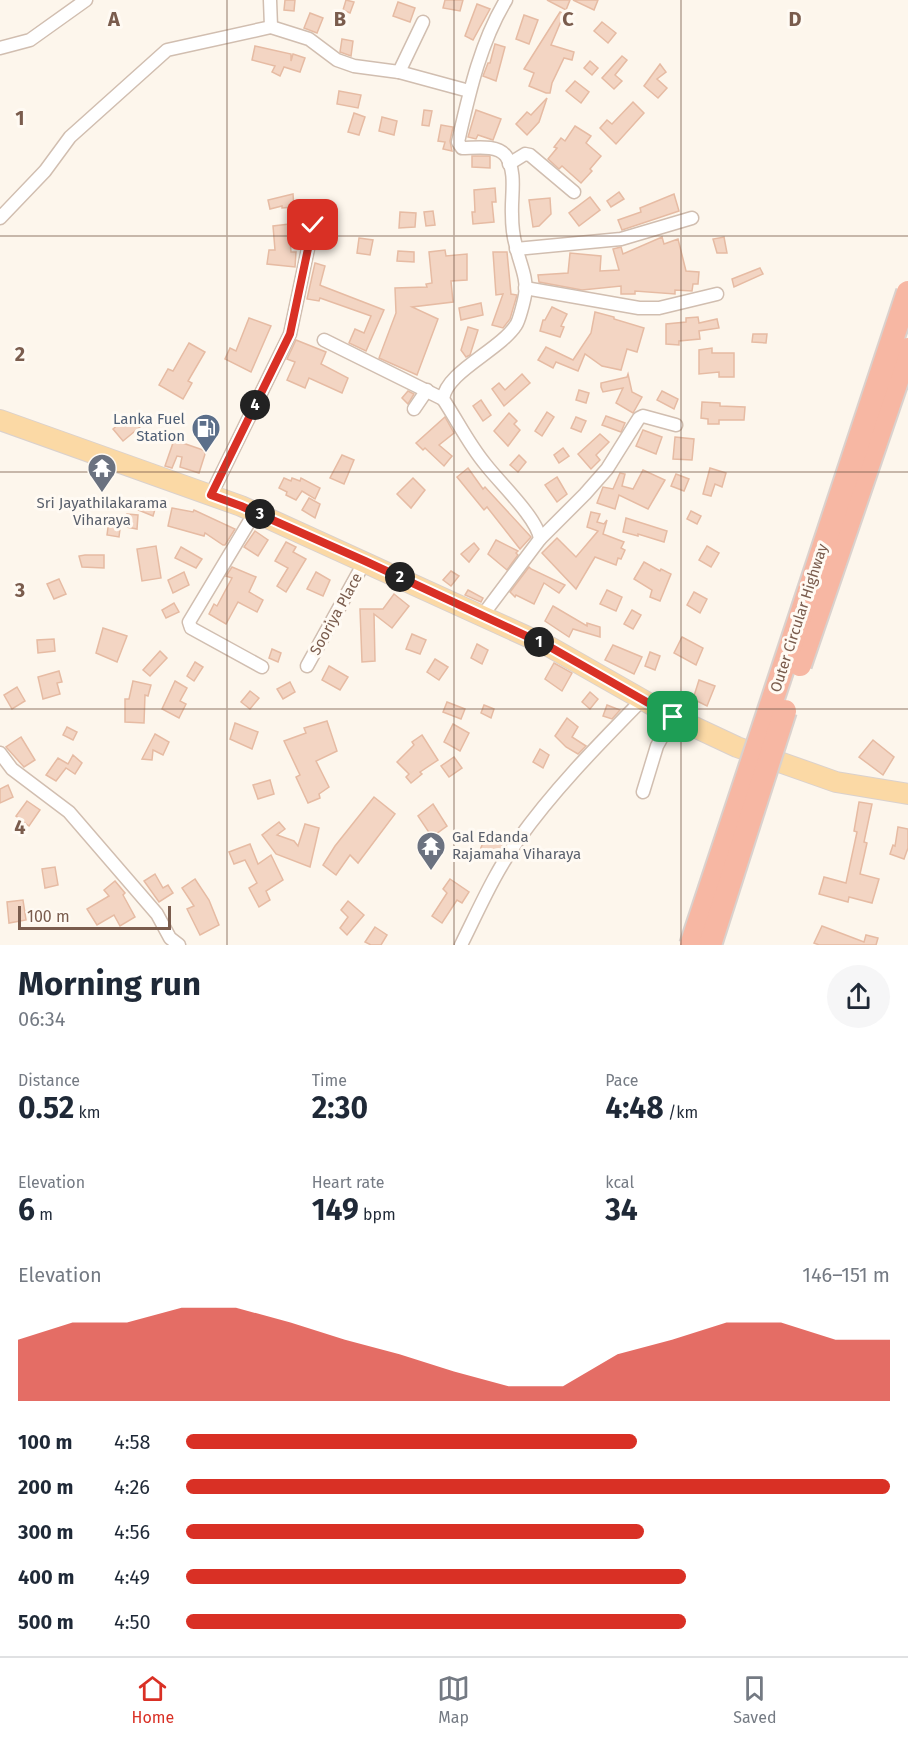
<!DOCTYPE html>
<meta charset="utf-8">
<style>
:root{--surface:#fff;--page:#f6f6f7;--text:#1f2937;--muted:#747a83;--line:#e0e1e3;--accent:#d93025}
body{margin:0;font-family:"Fira Sans",sans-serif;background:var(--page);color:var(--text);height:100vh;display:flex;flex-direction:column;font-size:22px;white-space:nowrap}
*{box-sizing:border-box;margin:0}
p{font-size:20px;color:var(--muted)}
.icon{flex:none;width:33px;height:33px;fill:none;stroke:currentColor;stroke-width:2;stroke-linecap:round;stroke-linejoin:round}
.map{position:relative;height:945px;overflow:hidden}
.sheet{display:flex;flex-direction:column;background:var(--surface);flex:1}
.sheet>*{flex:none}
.scale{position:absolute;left:18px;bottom:15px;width:153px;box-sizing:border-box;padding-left:6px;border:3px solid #7a5c4d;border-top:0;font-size:16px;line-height:21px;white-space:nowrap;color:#7a5c4d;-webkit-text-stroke:4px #fffaf3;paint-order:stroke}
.pin{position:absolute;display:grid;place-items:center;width:51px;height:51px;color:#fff;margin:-26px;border-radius:12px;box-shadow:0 3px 9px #0006}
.km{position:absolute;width:30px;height:30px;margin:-15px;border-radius:50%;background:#222;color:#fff;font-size:16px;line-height:30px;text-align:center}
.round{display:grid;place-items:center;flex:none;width:63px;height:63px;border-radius:32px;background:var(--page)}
.summary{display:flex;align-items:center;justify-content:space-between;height:102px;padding:0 18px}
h1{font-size:33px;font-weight:700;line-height:45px}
.metrics{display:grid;grid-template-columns:repeat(3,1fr);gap:9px;height:102px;padding:6px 18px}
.metrics div{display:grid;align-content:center}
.metrics b{font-size:30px;font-weight:700}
.metrics small{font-size:16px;font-weight:400}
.metrics p{font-size:16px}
.chart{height:168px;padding:12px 18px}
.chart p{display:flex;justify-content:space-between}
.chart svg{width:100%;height:108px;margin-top:6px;fill:var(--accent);opacity:.7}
ul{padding:0 18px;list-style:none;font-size:20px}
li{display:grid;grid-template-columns:96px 72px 1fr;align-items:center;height:45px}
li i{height:15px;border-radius:8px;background:var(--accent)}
.dock{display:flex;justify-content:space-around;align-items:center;height:84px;border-top:2px solid var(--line);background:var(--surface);font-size:16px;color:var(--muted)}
.dock a{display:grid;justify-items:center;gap:3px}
.dock .active{color:var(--accent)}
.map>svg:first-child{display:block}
.building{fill:#f3d5c3;stroke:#e6bba3;stroke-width:1.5}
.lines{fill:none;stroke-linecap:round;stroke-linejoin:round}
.minor-casing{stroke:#d1beb0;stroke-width:15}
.primary-casing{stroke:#dad1cd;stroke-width:22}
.minor{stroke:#fff;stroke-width:12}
.primary{stroke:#fbd9a5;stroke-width:20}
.motorway-bridge-casing{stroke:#dad1cd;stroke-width:26;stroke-linecap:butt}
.motorway-bridge{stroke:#f7b7a3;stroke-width:22}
.route-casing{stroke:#fff;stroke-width:12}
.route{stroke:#d93025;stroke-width:8}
.grid{fill:none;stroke:#7a5c4d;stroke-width:1.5;stroke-opacity:0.55}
.labels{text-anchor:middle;stroke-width:6;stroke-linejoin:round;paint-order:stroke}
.service-label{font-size:15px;fill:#4e5e75;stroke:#fffaf3;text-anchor:end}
.worship-label{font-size:15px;fill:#5b616d;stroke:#fffaf3}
.street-label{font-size:15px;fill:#7a5c4d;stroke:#fffaf3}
.grid-label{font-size:20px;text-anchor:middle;font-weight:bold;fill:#7a5c4d;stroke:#fffaf3;stroke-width:6;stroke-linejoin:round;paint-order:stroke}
</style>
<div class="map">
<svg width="908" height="945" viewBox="0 0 908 945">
<rect width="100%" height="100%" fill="#fdf6ec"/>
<!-- building -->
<g class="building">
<polygon points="285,0 295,0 294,11 284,10"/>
<polygon points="346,0 354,2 350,13 343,10"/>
<polygon points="445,0 463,0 460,11 443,8"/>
<polygon points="547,0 570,0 566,10"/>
<polygon points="573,0 598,0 594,10"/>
<polygon points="398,2 415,8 410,22 393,16"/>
<polygon points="477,4 490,9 473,40 465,36"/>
<polygon points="560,12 564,14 551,45 574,52 572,60 564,58 552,83 550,93 546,93 529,86 534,73 524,69"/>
<polygon points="310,13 323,18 317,33 304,28"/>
<polygon points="524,15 538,20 529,44 516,39"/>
<polygon points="602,22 616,33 608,43 594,31"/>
<polygon points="342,39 353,41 351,56 340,52"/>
<polygon points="495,44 505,47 496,81 483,76 488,63 490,63"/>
<polygon points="255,46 291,54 291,61 293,54 305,58 300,72 284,67 280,76 272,72 275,66 252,60"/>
<polygon points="622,56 627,60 615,75 622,81 614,89 602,78"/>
<polygon points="590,61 598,68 592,75 584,68"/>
<polygon points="660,64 666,72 657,79 667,88 658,98 644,86"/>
<polygon points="575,81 589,92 581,103 566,91"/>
<polygon points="339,91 361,95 358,108 337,104"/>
<polygon points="547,98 539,122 527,135 516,124 527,112 531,115"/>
<polygon points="633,102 644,113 616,144 600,128 607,120 612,124"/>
<polygon points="424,110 432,111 429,126 422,125"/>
<polygon points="476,110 501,119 493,140 478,135 476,139 468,137"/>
<polygon points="354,113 365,117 359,135 348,132"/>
<polygon points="382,117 397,121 394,135 379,131"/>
<polygon points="441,125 453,127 450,141 452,151 443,149 445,142 438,141"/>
<polygon points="575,126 591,136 586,143 601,156 590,169 592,171 581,183 562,166 559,169 548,159 557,148 554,147 561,138 565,141"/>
<polygon points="472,156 490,156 490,168 472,167"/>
<polygon points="495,188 496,202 492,202 494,222 473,224 472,212 475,212 474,190"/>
<polygon points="619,192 624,199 611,207 607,201"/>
<polygon points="293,194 294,207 282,208 282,206 270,209 268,200"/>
<polygon points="674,194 679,211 622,230 618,220 641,212 640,208"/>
<polygon points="590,197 600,210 579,226 569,213"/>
<polygon points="550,198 551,214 539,226 533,227 529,200"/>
<polygon points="433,211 435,225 426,226 424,212"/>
<polygon points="400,212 416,213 415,227 399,228"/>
<polygon points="289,224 291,252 296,252 295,267 267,264 269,250 275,250 273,226"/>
<polygon points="662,237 664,244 678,239 686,271 699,272 698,284 693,284 692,291 675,290 675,294 635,291 635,294 621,294 621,286 582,290 539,282 538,275 568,273 570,253 601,256 600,271 619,270 613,249 621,247 623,254"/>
<polygon points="724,237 727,253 717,253 713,239"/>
<polygon points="359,238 373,240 370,255 357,253"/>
<polygon points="445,250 446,256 467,254 467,280 451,281 453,302 412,307 438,319 417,375 379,358 396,313 395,288 427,287 426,284 432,283 429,252"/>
<polygon points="398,251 414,252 414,262 397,261"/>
<polygon points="493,252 507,252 511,294 517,295 510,319 503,328 492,325 503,294 496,295"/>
<polygon points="315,263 325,266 320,285 322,286 384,310 366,351 349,343 355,329 364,333 371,316 320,298 319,301 307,299"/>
<polygon points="760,268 763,274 734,287 732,279"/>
<polygon points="481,303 483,315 461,320 459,308"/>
<polygon points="552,307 567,314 561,326 564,327 560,337 540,331 543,320 545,320"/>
<polygon points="595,312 614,317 614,319 644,328 637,352 627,349 621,370 602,366 585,354 578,371 556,362 553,368 538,360 546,347 573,360 591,333"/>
<polygon points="698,317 699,323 717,319 719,328 699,331 700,339 679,341 679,345 666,344 666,324 686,322 686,318"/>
<polygon points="249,318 271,326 251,372 225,359 230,348 236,351"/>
<polygon points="468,327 478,330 470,355 466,357 461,350"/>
<polygon points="753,334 767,334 766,343 752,342"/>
<polygon points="296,340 326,352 321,364 348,378 342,393 309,378 305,388 287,380 295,362 287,359"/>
<polygon points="189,343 205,352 188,381 192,383 183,399 159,385 168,369 173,371"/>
<polygon points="712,348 712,353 734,353 734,377 719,377 719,372 699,374 699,350"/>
<polygon points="522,374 530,383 504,406 492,389 499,383 505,390"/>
<polygon points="628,374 632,392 642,397 633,413 616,403 623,388 603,392 601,387 601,383 627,377"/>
<polygon points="579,390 589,393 586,403 576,400"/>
<polygon points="408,391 414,394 408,404 402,398"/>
<polygon points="662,391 678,399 674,409 657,400"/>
<polygon points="481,400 491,415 483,421 473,406"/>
<polygon points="702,402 720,403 720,406 745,407 744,420 719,420 719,424 708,424 708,419 701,418"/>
<polygon points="547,412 554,417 542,436 535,431"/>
<polygon points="509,413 517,421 514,424 520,430 508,446 494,431"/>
<polygon points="130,414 140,427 123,441 113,429"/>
<polygon points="606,416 625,423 621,432 602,425"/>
<polygon points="445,417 454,433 439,445 452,456 444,466 425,448 423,450 416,443"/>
<polygon points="576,417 586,421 581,432 571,428"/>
<polygon points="643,430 662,437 656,454 636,446"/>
<polygon points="600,434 609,442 596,455 600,460 591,469 578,454"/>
<polygon points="675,437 694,439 692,460 673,459"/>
<polygon points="174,440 206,451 199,473 180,467 182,457 177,456 172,468 165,466"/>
<polygon points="563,448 569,456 559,463 554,455"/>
<polygon points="342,455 354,460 344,484 330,478"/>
<polygon points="519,455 526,462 518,472 510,465"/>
<polygon points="468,468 483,489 485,487 531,537 520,549 487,507 484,510 457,477"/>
<polygon points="710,468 726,473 722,487 715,484 711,496 703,494"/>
<polygon points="643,470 665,480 648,509 619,495 615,509 597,503 603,487 613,489 620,473 625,474 622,486 633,489"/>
<polygon points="676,474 689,479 684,491 671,486"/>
<polygon points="557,477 567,494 557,502 545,485"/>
<polygon points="284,478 291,481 292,478 300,481 301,478 320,488 315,499 302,491 296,500 286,495 287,492 279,488"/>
<polygon points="413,478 425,490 411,508 397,494"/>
<polygon points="309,498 320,504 315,518 302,510"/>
<polygon points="140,499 156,506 153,516 136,509"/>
<polygon points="172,508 193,512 194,510 235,529 225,545 223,545 205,533 204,536 168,526"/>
<polygon points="691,511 701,516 697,524 687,519"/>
<polygon points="591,512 600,514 597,522 604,524 607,520 603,534 624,542 621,548 625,550 621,559 618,558 616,565 595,557 576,589 542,553 557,538 576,557 598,531 587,527"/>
<polygon points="127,514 138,515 137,529 126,527"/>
<polygon points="626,518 667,531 664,542 638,534 638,536 623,532"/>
<polygon points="109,520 121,521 119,537 107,535"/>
<polygon points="255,531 268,540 258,556 244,547"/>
<polygon points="496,540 518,551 516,553 518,555 507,570 488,554"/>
<polygon points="286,542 296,547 293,552 306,559 286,592 277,586 288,568 275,561"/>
<polygon points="474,543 479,549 469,562 461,554"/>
<polygon points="156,546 161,578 142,581 137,549"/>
<polygon points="707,546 719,553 711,567 699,560"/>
<polygon points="181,547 202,559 196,568 175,558"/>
<polygon points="85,555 104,555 104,568 82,567 79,556"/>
<polygon points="644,562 660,571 661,569 671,574 660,601 650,597 652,590 634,579"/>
<polygon points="232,567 256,577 249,592 263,600 257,612 238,602 226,624 209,614 214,604 217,606 232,578 226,576"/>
<polygon points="529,567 531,569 565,585 559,593 544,583 534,604 516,595 515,597 510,592"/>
<polygon points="451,571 459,576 451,586 443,580"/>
<polygon points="184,572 189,585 173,593 168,580"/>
<polygon points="316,572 330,580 323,596 307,589"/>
<polygon points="59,579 66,594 54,599 47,584"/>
<polygon points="468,590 483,598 481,602 465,595"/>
<polygon points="607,590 622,597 616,611 600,604"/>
<polygon points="694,592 707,599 700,613 687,605"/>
<polygon points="394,594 409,606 392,628 374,614 375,661 362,662 360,609 383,609"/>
<polygon points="174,603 179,612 166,618 162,610"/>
<polygon points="553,606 587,626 587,623 600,627 600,637 573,629 569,637 545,621"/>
<polygon points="632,610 641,615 633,629 624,624"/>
<polygon points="103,628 127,636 117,662 96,653"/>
<polygon points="412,634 426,640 420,654 406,649"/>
<polygon points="682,637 703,648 696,665 674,653"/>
<polygon points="54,639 55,651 38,653 37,640"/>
<polygon points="477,644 488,650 482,664 471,658"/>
<polygon points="613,645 642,657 634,674 605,660"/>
<polygon points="272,649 281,653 278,662 269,658"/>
<polygon points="160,651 167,658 150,676 143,670"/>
<polygon points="650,652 660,656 655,670 645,666"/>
<polygon points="435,659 448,667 439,680 427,672"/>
<polygon points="195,662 203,667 194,681 187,676"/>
<polygon points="554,663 572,673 562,691 545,679"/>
<polygon points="329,666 348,677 340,690 322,680"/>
<polygon points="59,671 62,682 57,683 60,694 43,699 38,677"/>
<polygon points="699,680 715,686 707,706 693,699"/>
<polygon points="133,681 151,685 148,696 145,695 144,723 125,722 125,699 129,699"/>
<polygon points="175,681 187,688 180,701 186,704 179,718 162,709"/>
<polygon points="290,682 295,692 283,699 277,689"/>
<polygon points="17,687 25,701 12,709 4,695"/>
<polygon points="250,691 259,698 250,709 241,702"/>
<polygon points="590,692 598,699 590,709 582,702"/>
<polygon points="447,702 465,709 461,719 443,712"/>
<polygon points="484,705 494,709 491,718 481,713"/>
<polygon points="607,705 620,710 612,719 603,716"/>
<polygon points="567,718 578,727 572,737 586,746 578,754 566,747 555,736"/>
<polygon points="327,721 337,751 316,761 329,787 319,794 320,798 308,803 296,777 300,775 284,741 306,733 304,728"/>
<polygon points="235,723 258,732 252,749 230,739"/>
<polygon points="453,724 469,733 460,751 444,742"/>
<polygon points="67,727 77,732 73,740 63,735"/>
<polygon points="155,734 169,742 163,755 153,750 152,760 142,759"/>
<polygon points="422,735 438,760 420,772 422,774 411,783 406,777 409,774 397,762 414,745 412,742"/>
<polygon points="21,737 35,760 24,767 6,747"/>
<polygon points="873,740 894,757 883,775 859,757"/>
<polygon points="540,749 549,755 543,768 533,762"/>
<polygon points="73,755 82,763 75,774 66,768 56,781 46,775 58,758 68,764"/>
<polygon points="454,757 462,768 449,777 441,766"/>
<polygon points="270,780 274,794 258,799 253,785"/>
<polygon points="8,785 13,797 0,803 0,789"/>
<polygon points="374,797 395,814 358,863 350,855 336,875 323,865 335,846"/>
<polygon points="27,801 40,810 29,826 16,816"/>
<polygon points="859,802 872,804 864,842 867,843 860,874 879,879 872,903 849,897 848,902 819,894 824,877 846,883 857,832 854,831"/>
<polygon points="433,804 447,826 432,837 418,816"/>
<polygon points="279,822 285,829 277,835 294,841 298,846 305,824 319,828 310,867 276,854 262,835"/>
<polygon points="898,827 908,829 908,848 904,859 890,854 893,845 895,846"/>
<polygon points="487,833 505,840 497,857 480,850"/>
<polygon points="250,844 258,864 271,855 283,880 266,891 270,900 259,907 249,888 257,883 245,860 234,864 229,852"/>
<polygon points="55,867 58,885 45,888 42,869"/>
<polygon points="155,874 163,888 168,885 173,893 159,902 144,881"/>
<polygon points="195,879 209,900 219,925 200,935 187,909 194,906 182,888"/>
<polygon points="450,879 469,892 462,903 457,900 442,923 432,916 447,893 443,889"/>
<polygon points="115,881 125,893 123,895 135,917 120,926 114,915 97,925 87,909 109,896 104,890"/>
<polygon points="23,900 26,920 9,923 7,902"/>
<polygon points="348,901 364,915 347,935 340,928 348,917 341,910"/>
<polygon points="822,926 864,942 866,935 878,938 876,945 819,945 814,943"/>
<polygon points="375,927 387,935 381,945 371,945 365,942"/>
</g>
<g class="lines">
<!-- minor casing -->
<g class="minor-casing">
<g id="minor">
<polyline points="270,0 271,27"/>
<polyline points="0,48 30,40 86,0"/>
<polyline points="399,72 423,22"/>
<polyline points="509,164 525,154 530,155 574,192"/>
<polyline points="0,218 45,171 70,137 167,50 271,27 309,39 337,60 354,66 399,72 469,91"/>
<polyline points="516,249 621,239 692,218"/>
<polyline points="525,288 639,308 659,308 717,294"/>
<polyline points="324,340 443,399"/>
<polyline points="414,409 427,390"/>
<polyline points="211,495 290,334 313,225"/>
<polyline points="255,512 189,622 191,628 262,667"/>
<polyline points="540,539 585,494 607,469 639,418 643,416 676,425"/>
<path d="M482,616l58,-77c-2,-20 -41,-57 -54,-74 -17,-20 -29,-45 -43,-66 3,-27 57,-49 73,-74 3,-4 8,-24 9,-30 3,-17 -6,-33 -9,-49 -3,-10 -4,-22 -4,-32 -1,-18 5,-42 -6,-58 -9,-12 -31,-8 -44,-8l-4,-6c11,-48 22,-99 48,-142"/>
<polyline points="307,666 365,561"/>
<polyline points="0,753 12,769 69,812 157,914 170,938 179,945"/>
<polyline points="643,792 657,746 673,717"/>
<path d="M461,945c18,-36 34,-73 57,-105 37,-52 81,-96 125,-141"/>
</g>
</g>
<!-- primary casing -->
<g class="primary-casing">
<polyline id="primary" points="0,420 241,506 550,647 673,717 737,747 836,782 908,794"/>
</g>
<!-- minor -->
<use href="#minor" class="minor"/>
<!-- primary -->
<use href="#primary" class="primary"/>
<!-- motorway-bridge casing -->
<g class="motorway-bridge-casing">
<g id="motorway-bridge">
<polyline points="800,665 908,349"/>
<polyline points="691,945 908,292"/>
<polyline points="710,945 785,711"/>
</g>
</g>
<!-- motorway-bridge -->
<use href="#motorway-bridge" class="motorway-bridge"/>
</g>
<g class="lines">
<!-- route casing -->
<g class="route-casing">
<polyline id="route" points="313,225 290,334 211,495 241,506 365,561 550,647 673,717"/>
</g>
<!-- route -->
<use href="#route" class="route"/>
</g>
<!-- grid -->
<path class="grid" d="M227,0v945M454,0v945M681,0v945M0,236h908M0,472h908M0,709h908"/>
<!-- icons -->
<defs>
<g id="fuel-pin" transform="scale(1.5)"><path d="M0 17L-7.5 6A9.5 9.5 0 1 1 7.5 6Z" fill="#5c6f8a" stroke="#fffaf3"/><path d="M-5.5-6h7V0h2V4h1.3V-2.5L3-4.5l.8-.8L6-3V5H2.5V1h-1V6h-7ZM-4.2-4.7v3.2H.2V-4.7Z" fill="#fff"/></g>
<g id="temple-pin" transform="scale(1.5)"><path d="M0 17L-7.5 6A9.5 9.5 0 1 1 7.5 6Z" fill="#6b7280" stroke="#fffaf3"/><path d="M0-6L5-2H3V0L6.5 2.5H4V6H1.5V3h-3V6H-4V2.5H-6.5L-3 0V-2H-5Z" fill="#fff"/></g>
</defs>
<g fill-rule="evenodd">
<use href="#fuel-pin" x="206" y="428"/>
<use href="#temple-pin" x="102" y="468"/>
<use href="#temple-pin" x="431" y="846"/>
</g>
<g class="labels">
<!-- service labels -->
<g class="service-label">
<text x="185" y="424">Lanka Fuel<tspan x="185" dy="17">Station</tspan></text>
</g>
<!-- worship labels -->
<g class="worship-label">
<text x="102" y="508">Sri Jayathilakarama<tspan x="102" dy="17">Viharaya</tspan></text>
<text x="452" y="842" text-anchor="start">Gal Edanda<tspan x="452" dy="17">Rajamaha Viharaya</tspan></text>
</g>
<!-- street labels -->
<g class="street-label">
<text transform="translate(336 614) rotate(-61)" y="5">Sooriya Place</text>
<text transform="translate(799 618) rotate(-72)" y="5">Outer Circular Highway</text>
</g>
</g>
<g class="grid-label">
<text x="114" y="26">A</text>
<text x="340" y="26">B</text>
<text x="568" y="26">C</text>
<text x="795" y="26">D</text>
<text x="20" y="125">1</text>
<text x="20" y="361">2</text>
<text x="20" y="597">3</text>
<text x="20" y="834">4</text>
</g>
</svg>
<div class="scale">100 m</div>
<div class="pin" style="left:673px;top:717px;background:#1e9e55"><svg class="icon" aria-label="arrive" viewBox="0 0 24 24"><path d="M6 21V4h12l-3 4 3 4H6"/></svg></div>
<div class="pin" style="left:313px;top:225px;background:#d93025"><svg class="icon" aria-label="check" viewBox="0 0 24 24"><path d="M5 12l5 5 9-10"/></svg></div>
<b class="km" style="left:539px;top:642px">1</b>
<b class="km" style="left:400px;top:577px">2</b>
<b class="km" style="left:260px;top:514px">3</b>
<b class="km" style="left:255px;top:405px">4</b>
</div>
<section class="sheet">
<div class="summary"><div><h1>Morning run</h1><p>06:34</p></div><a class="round"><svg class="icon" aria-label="share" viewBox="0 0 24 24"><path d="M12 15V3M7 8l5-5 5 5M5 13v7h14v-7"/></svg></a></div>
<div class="metrics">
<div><p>Distance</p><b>0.52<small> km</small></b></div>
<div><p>Time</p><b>2:30</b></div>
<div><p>Pace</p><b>4:48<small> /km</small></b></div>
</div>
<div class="metrics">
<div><p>Elevation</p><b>6<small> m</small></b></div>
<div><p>Heart rate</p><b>149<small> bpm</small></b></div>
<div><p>kcal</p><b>34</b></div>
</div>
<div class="chart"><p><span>Elevation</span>146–151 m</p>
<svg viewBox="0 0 160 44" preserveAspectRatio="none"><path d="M0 44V19L10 12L20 12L30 6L40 6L50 12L60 19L70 25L80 32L90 38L100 38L110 25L120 19L130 12L140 12L150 19L160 19V44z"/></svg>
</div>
<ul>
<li><b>100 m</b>4:58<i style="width:64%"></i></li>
<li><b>200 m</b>4:26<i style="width:100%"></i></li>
<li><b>300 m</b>4:56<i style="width:65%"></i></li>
<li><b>400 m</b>4:49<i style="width:71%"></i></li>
<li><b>500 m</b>4:50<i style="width:71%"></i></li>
</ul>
</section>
<nav class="dock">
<a class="active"><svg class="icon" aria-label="home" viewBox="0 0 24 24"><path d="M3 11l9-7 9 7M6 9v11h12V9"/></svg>Home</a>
<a><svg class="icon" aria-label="map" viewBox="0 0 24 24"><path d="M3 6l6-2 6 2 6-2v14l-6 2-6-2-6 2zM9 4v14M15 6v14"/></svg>Map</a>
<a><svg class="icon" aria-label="saved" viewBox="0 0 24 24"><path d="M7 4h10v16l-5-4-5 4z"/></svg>Saved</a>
</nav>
